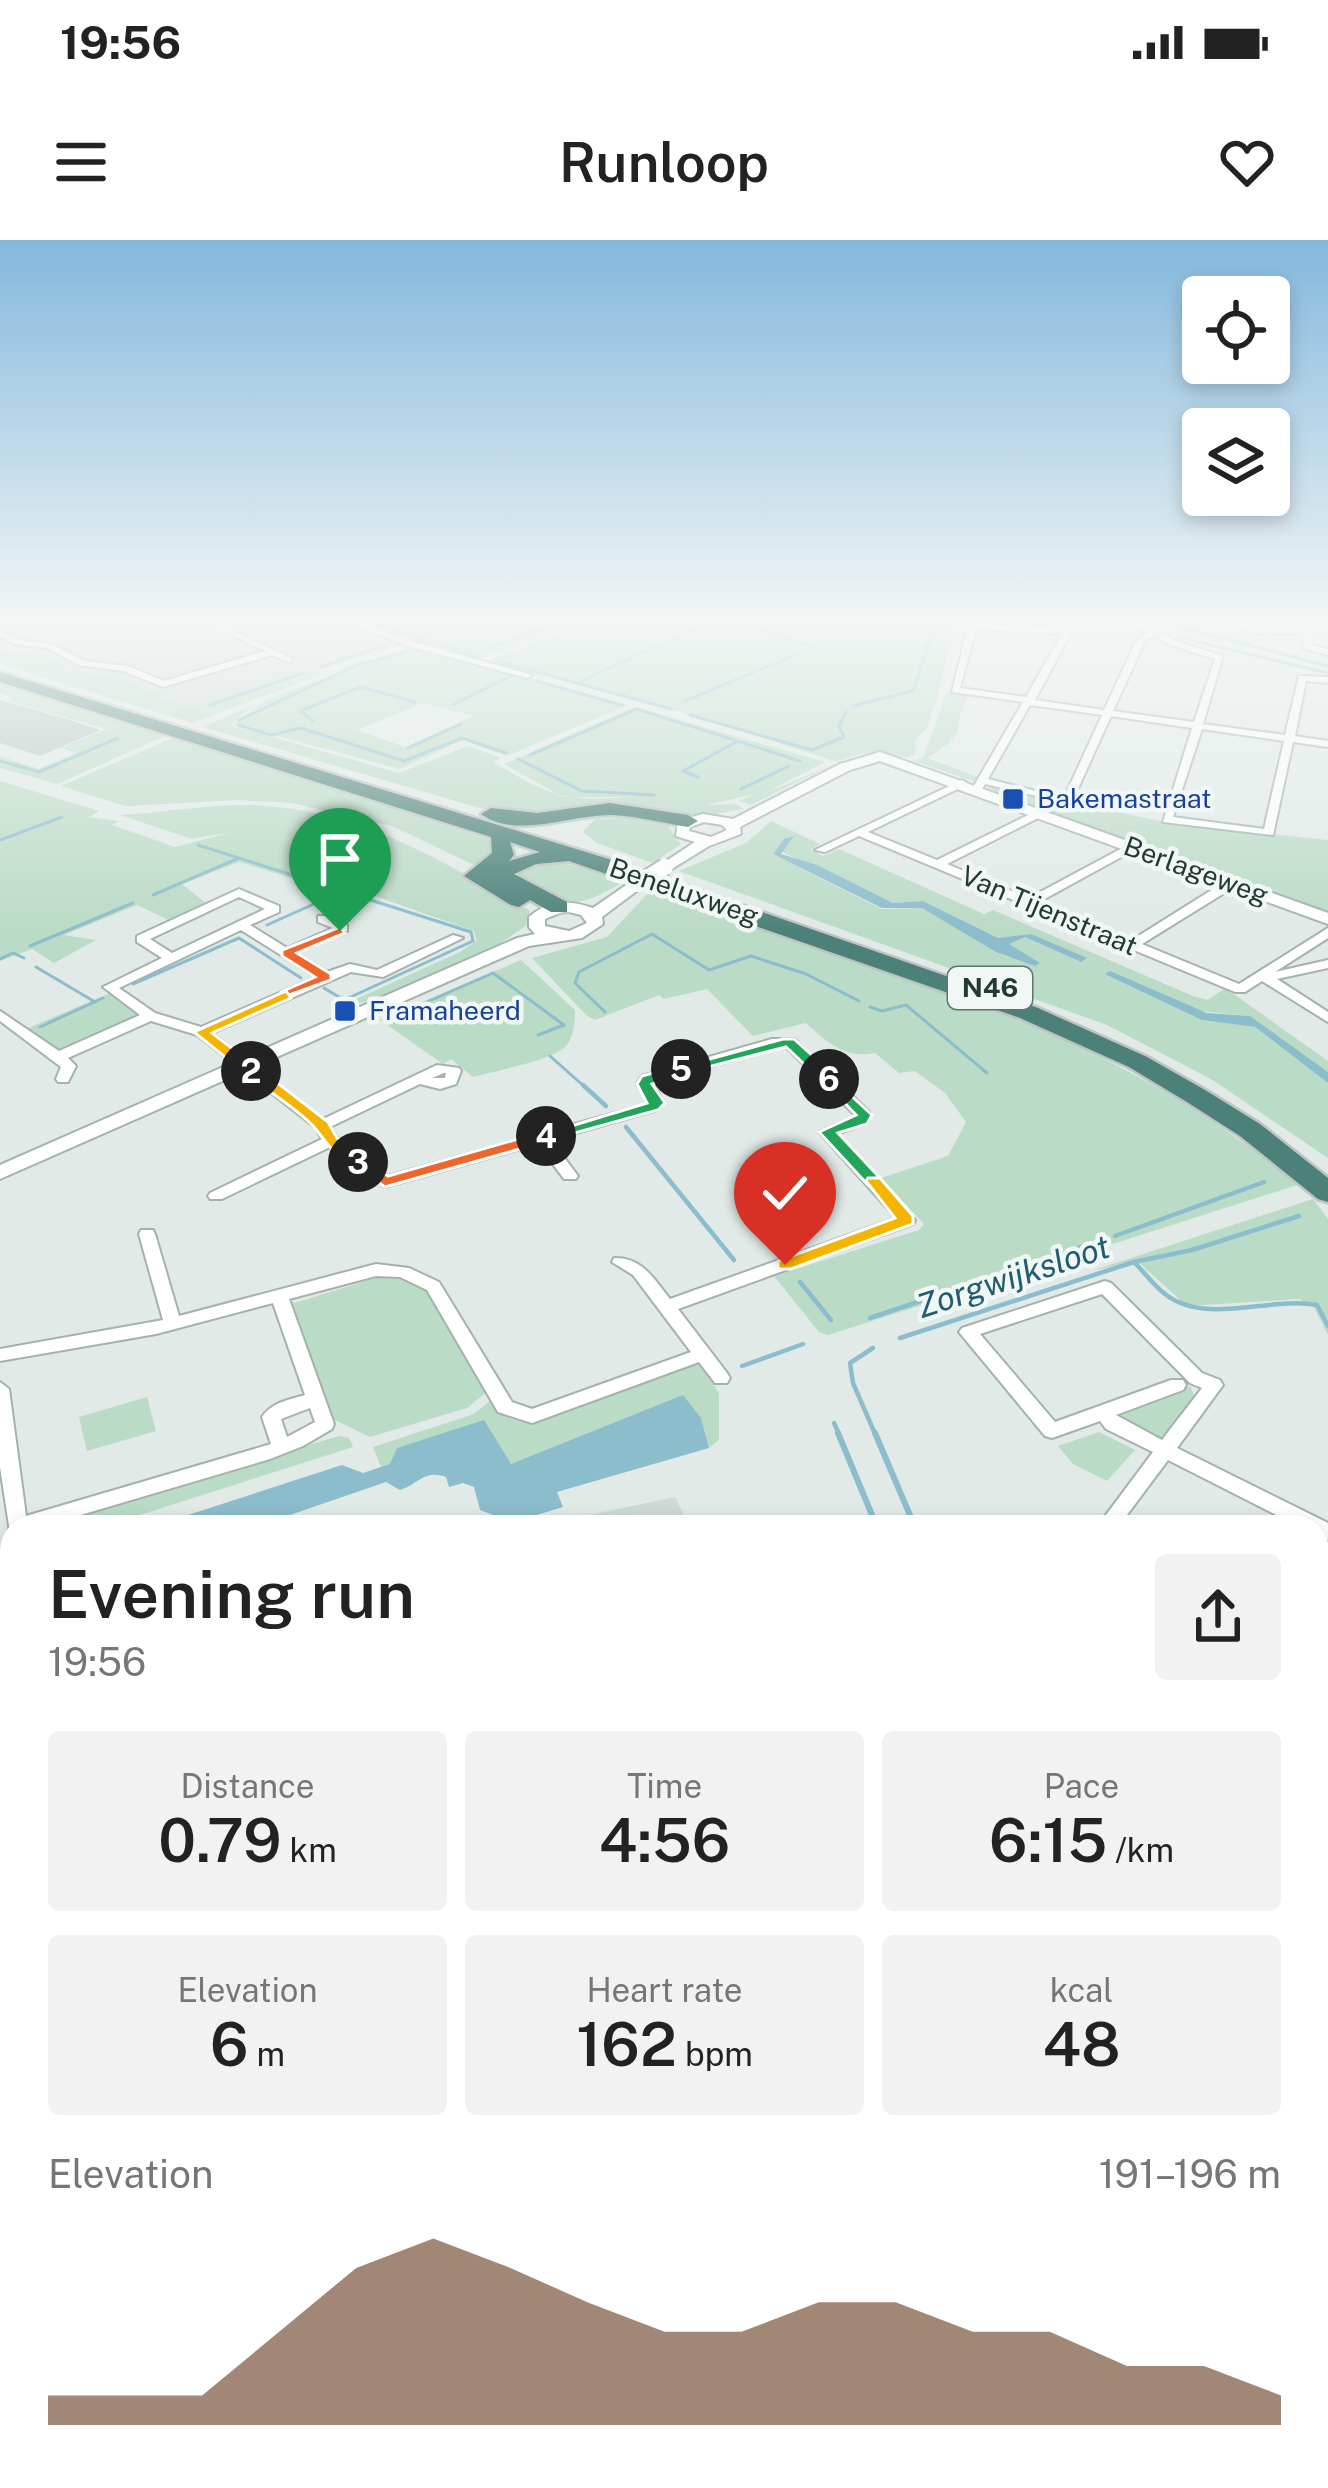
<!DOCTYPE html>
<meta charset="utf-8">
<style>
:root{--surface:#fff;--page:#f2f2f2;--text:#222;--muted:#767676;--accent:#7c533d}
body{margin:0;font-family:"Public Sans",sans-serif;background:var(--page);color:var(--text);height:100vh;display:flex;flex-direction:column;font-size:45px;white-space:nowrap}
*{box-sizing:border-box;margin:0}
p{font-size:39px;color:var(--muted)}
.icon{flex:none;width:66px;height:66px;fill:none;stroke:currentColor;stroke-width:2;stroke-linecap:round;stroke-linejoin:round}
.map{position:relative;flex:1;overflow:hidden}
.side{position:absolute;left:0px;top:1275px;width:1329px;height:975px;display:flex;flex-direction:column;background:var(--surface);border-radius:36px 36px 0 0;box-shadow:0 6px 18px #0003}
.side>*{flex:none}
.fabs{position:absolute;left:1182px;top:36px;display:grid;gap:24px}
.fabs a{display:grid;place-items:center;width:108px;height:108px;border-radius:12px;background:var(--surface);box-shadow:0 6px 18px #0003;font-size:60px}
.pin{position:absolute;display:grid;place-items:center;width:102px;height:102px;color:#fff;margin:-123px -51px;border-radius:50% 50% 50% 0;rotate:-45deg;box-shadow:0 0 12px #0007}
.pin .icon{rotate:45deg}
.km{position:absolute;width:60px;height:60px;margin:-30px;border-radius:50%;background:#222;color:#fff;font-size:33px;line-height:60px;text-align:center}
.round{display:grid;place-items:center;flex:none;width:126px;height:126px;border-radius:12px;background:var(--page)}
.overview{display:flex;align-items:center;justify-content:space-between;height:204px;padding:0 48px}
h1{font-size:66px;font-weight:600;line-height:90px}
.metrics{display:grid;grid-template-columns:repeat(3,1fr);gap:18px;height:204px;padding:12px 48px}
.metrics div{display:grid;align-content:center;border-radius:12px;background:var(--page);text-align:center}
.metrics b{font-size:60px;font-weight:600}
.metrics small{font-size:33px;font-weight:400}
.metrics p{font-size:33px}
.chart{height:336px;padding:24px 48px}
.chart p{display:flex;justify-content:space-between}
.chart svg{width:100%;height:216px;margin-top:12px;fill:var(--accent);opacity:.7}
.status{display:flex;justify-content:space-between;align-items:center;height:84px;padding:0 60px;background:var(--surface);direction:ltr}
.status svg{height:33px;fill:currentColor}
header{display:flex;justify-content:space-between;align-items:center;height:156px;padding:0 48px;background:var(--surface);font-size:54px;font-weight:600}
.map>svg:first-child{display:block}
.built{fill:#cfdad6}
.green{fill:#badbc6;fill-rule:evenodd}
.water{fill:#8bbdcd}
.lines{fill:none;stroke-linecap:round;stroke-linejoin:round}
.stream-far3{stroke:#8bbdcd;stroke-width:3}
.stream-far2{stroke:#8bbdcd;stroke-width:4.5}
.stream-far1{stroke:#8bbdcd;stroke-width:6}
.stream{stroke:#8bbdcd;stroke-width:8}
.building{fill:#b6c5c0}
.minor-casing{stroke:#a4b2ae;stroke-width:4}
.tertiary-casing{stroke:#a4b2ae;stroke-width:4}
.trunk-casing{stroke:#bdc4c3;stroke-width:5}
.minor{fill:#fff;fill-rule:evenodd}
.tertiary{fill:#fff;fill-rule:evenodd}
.trunk{fill:#4c817a;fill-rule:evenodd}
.tertiary-bridge-casing{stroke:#a4b2ae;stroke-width:20;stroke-linecap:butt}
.tertiary-bridge{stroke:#fff;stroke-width:16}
.split-1{fill:#f0652b;stroke:#fff;stroke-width:3}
.split-2{fill:#f5b400;stroke:#fff;stroke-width:3}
.split-3{fill:#f5b400;stroke:#fff;stroke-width:3}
.split-4{fill:#f0652b;stroke:#fff;stroke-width:3}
.split-5{fill:#22a559;stroke:#fff;stroke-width:3}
.split-6{fill:#22a559;stroke:#fff;stroke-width:3}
.split-7{fill:#22a559;stroke:#fff;stroke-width:3}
.split-8{fill:#f5b400;stroke:#fff;stroke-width:3}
.transit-dot{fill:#1a4fb4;stroke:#f1f7f5;stroke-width:4.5}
.labels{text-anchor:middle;stroke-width:9;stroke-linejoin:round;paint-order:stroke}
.far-transit-label{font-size:27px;fill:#164399;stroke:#f1f7f5;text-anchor:start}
.far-street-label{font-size:27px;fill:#223a36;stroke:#f1f7f5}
.shield{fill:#f1f7f5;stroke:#60736f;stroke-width:3}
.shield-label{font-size:27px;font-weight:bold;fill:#223a36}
.water-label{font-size:33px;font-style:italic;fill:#205d72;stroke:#f1f7f5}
</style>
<div class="status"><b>19:56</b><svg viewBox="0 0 49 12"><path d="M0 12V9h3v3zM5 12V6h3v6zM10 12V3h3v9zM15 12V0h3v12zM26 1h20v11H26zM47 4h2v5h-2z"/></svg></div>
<header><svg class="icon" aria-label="menu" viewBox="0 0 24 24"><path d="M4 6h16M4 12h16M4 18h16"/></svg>Runloop<svg class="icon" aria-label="heart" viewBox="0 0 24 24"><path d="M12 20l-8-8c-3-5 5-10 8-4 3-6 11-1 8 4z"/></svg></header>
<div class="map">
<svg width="1328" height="2248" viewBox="0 0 1328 2248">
<rect width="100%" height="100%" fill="#e1eae7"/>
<!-- built -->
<g class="built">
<polygon points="0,378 338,378 402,404 189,472 0,406"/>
<polygon points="675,1257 690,1287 533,1287"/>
</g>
<!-- green -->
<g class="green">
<polygon points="349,378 692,378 578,384 478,419"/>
<path d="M714,378h247l-6,6 -19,78 -9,25 -12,14v14c-24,9 -35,-14 -77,7l-158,-50 -194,-51 95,-36z"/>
<path d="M412,406l216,59 -121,51 -44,-16 -64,29 -165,-45 33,-25zM423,463l51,13 -69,31 -48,-17z"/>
<polygon points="0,407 15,413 32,410 86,435 117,434 186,469 306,430 326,433 192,483 0,424"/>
<polygon points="0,441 167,495 57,544 0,528 0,516 39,529 76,513 62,508 106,489 8,461 13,458 0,453"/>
<path d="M947,452l22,3c-21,33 6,34 -42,63l54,20 -2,5 -65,-22 10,-5z"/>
<path d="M256,464l-26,21 169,48 69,-27 33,12 -8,4c58,34 68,40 136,35h-66l-59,-33 130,-57 191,55 -60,31 67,-28 -81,40 -12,-4 16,-7 -49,11 30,-1 8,5 -58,10 -60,-10 -126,5 -297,-87z"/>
<polygon points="175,497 493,601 498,607 478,627 392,586 292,563 238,560 125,566 61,546"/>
<path d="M0,541l99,30 -10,6 30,4 -7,4 63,22 57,-15 -40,7 -72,-24c43,-2 87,-11 131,-10 103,4 174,47 261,95l17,10 2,12c-54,40 -124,74 -190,84l119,-54 16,-11 -2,-10 -133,-47 -11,6 -91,-28 -57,22 25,20 -32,19 -38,-18 -73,30 32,5 -42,23 -22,-14 -32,12z"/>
<polygon points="994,546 1174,584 1328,600 1328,676 986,548"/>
<polygon points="623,578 668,586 681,604 653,623 597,603 583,592 595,579"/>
<path d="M771,581l49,23 -9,6 12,6 16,-7 145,65 9,-4 200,86 15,4 17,-12 103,73v11l-78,-56 -50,-5 2,9 53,7 73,56v75l-117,-79 -104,-54 -428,-154 67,-28zM784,599l-4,12 113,52 30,-2 75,37 33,-4 50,28 -56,-25 -18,7 31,18 -33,-6 -83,-48 -40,1 -109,-55z"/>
<path d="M552,620l74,20c-54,34 -63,25 -117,-2l5,-11z"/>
<path d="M652,649c222,77 463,140 645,296l-469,150 -9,-3 -45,-56 145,-46 5,-6 -43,-46 67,-22 18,-34 -21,-29 -30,-22 -16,2 -24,-20c-30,6 -47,-10 -69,-30l-53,13 -46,-47 -43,10 -5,-4 -64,25 -8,-4 -55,-58 75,-21z"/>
<path d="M521,720l54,50c0,11 -1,28 -10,37 -15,14 -71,24 -92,30l-22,-18 -8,5 -63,-44z"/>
<polygon points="110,753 139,775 68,809 56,809 26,789"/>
<polygon points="1313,959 1328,979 1328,1095 1314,1067 1299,1059 1187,1066 1137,1021 1091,1031"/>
<polygon points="379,1037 405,1038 427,1047 488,1151 467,1168 370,1197 333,1179 291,1064"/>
<polygon points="702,1123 719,1154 719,1200 709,1208 701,1178 568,1203 510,1224 381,1227 373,1207 474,1174 492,1159 503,1175 521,1182"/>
<polygon points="1190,1146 1196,1160 1159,1202 1121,1178 1120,1172"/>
<polygon points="147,1157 156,1191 87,1211 79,1177"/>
<polygon points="1099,1192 1135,1210 1107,1241 1073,1224 1058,1206"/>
<polygon points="339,1196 349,1198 353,1207 102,1287 40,1287"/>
</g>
<!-- water -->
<g class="water">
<polygon points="794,596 781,614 817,625 893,663 923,661 998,698 1031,694 1087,718 1081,722 1025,697 1009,704 1040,723 1035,726 996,712 922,668 882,668 773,614 784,599"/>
<polygon points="1110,731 1207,773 1250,776 1328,832 1328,843 1255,787 1202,780 1109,736 1105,734"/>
<path d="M683,1155l18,23 8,30 -152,44 6,15 -60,18 -2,-7 -21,-8 -6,-23 -11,-4 -14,4 -3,-10c-22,-8 -27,7 -46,13l-14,-8 -131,45h-104l191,-62 21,8 27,-9 7,-16 87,-28 27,44z"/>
</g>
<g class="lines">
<!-- stream-far3 -->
<g class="stream-far3">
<polyline points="973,378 972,382 1044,386 1069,378"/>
<polyline points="365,381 475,415"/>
<polyline points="1172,385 1328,426"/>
<polyline points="1181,398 1328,433"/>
<polyline points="925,413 937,378"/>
<polyline points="474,414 565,380"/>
<polyline points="497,421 671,469"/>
<polyline points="320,427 390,404"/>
<polyline points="536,441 622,465"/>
<polyline points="581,441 679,396"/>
<polyline points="685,461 814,407 724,379 687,392"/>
<polyline points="454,464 515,434"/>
<polyline points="210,465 303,433"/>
<polyline points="853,466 913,451 924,418"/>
<polyline points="690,475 812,510 844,497 839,486 846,472"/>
<polyline points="239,480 359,424 423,409"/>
<polyline points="313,481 300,471 360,447 415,462"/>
<polyline points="238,485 271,495 301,488 404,521 462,498 506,513"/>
<polyline points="408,508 461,484"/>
<polyline points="530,515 637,469 800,521"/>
<polyline points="518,519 582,551 654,555"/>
<polyline points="0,521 39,532 118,498"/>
<polyline points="698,537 683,531 738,501"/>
<polyline points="741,549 789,526"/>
<polyline points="0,600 62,577"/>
<polyline points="198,605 471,692 473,701 344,760 324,748"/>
<polyline points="153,655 239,618"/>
<polyline points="267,685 343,651"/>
<polyline points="30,706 133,663"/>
<polyline points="0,719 13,713 24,718"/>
<polyline points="36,727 95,762"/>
<polyline points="133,744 239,698 301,738"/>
<polyline points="870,767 882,771 906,765 987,833"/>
<polyline points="605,772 575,743 579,732 652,694 709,730 751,716 806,734 859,761"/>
<polyline points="397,775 493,733 564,785 538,795"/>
<polyline points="40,787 103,758"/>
<polyline points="550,816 586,848"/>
</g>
<!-- stream-far2 -->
<g class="stream-far2">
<polyline points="583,845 606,866"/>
<polyline points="626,887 734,1020"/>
<polyline points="1115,996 1264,942"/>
<path d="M1134,1022c13,13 25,31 42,39 40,20 97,-4 141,4l11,21"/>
<polyline points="800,1042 831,1080"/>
<polyline points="870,1078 1093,1003"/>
<polyline points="900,1098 1134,1022 1192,1010 1299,976"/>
<polyline points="873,1108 850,1123 853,1143 876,1196"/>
<polyline points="742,1126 803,1104"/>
<polyline points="834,1183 840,1196"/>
</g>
<!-- stream-far1 -->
<g class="stream-far1">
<polyline points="838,1193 877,1287"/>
<polyline points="875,1193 915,1287"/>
</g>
<!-- stream -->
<g class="stream">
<polyline points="0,1956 12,1951"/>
<polyline points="0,1997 12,1992"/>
</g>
</g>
<!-- building -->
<polygon class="building" points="0,460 67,479 101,490 40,516 0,503"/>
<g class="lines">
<!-- minor casing -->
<g class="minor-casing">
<g id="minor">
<polygon points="195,378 205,378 293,419 289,422 272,415 163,447 123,431 79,425 47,408 14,404 0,396 0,390 19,400 52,404 84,421 128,426 164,441 265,411"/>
<polygon points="340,378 351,378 411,401 532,435 527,438 405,405"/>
<path d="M1080,378h9l-18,15 -36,67 69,10 34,-73 10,-4 -25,-15h10l43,23 47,15 -20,68 82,11 14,-59 29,1v6l-22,-2 -11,55 33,5v6l-35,-5 -20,93 -110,-13 29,-94 -81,-12 -40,88 -86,-20 -4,7h-8l-1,-2 51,-87 -71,-10 16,-66 4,-3 94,6zM976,389l86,5 -36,63 -66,-9zM1154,396l16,9 45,14 -21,63 -81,-11 33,-72zM1030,465l72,10 -38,83 -76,-19zM1202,489l82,12 -20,88 -91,-12z"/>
<polygon points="1240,378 1249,378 1244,383 1257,387 1307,388 1310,378 1318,378 1311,405 1328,409 1328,415 1303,408 1305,393 1256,393 1235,386"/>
<polygon points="962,540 967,543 966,545 868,592 937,620 1036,571 1044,571 1044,575 947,624 1029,658 1128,605 1136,605 1136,609 1039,662 1132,700 1226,641 1234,641 1234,647 1142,704 1239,744 1328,688 1328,698 1275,732 1328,720 1328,728 1277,739 1328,772 1328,782 1262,741 1245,752 1235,752 859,596 825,612 815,610"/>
<path d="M239,649l40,17v6l-29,13 37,23 46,-20 -15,-6v-6h8l21,9v6l-51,22 31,19 23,-8 27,6 76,-35 10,3 -80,39 -32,-5 -139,61 111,86 114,-54 22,3 2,3 -5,13 -16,5 -20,-5 -90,43 7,11 51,38 259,-72 2,-2 -12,-18 5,-8 130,-37h22l75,73 2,3 -4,8 -30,11 78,86 -2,4 -235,85 49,64 3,5 -3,5h-12l-16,-21 -167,61 -34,-11 -71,-122 -27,-13 -24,-1 -87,23 45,125 -2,5 -29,17 -33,13 -230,68h-28l-2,5 -10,-65v-85l9,7 17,127 245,-72 -9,-27c10,-15 27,-17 43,-22l-32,-92 -117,31 -156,27v-12l163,-29 -24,-86 2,-4h12l2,4 24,82 197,-52 33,4 30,14 73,120 20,7 159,-57 -58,-77 -21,-13 2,-4c28,-1 40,21 56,41l226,-81 -77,-86 37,-16 -71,-70 -133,36 12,21 -7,7 -106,30 27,36 -2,3h-12l-26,-35 -153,43 -55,-40 -108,52h-12l-2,-3 2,-3 112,-54 -6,-11 -119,-93 -46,-14 -83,37 8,8 -8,16h-10l-2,-3 5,-12 -61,-46v-10l59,40 81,-36 -37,-28 59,-29 -25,-16v-6zM239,657l26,12 -93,44 -22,-14zM241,690l75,47 -115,50 -46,-14 -36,-25zM444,833h2l-1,5h-13zM310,1168l5,14 -28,15 -6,-18z"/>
<path d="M1105,1041l6,2 91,90 18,7 3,5 -46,63 151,75v17l-11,-4v-9h-17l-132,-67 -50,67h-21l56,-75 -47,-23 -6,-8 -48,17 -7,-2 -86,-104 3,-4zM1102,1054l88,89 12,5 -40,52 -46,-25 67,-25 3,-5 -3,-5h-12l-116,42 -75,-88z"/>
<polygon points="1317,1625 1328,1630 1328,1654 1317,1649"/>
<polygon points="12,2106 12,2154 0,2161 0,2112"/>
<polygon points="0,2186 12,2191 12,2223 0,2218"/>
<polygon points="1317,2204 1328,2209 1328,2248 1312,2248 1308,2238 1317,2238"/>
<polygon points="121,2238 164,2238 168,2248 125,2248"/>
<polygon points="230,2238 282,2238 278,2248 226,2248"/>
<polygon points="309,2238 341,2238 343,2248 311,2248"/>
<polygon points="1223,2238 1256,2238 1260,2248 1227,2248"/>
</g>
</g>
<!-- tertiary casing -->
<g class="tertiary-casing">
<g id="tertiary">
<path d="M880,512l448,161v11l-448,-163 -30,9 -110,57 1,7 -32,12 -39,24 -13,-3 38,-25 -19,-6 2,-15 25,-7 30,5 107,-55zM704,582l18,3 5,5 -16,7 -22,-6 1,-4z"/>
<path d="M632,641l14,3 -44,33 1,7 -21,14 -53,8 -529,233v-14l517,-227 18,-4 -6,-7v-10c19,-17 41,-17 64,-9zM565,671l16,4 6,8 -18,8 -24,-5v-7z"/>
<polygon points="1328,1356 1328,1395 1317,1400 1317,1362"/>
<polygon points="0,1445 12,1452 12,1516 0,1509"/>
<polygon points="12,1591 12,1628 0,1634 0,1596"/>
<polygon points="793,2238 837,2238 840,2248 796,2248"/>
</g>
</g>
<!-- trunk casing -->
<g class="trunk-casing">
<g id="trunk">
<path d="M0,432l615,189 423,147 109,49 58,33 55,34 68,54v24l-10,-3 -78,-63 -53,-34 -58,-35 -109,-49 -451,-157 -33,3 -22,10 53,28v10h-16l-21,-12 -11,7 -8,-2 -47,-29 28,-23 -1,-16 -491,-155zM510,602l30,10 -31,9 5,-6z"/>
<path d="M610,563l78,12 10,6 -10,6c-25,-4 -51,-11 -76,-12 -40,-1 -96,25 -131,-1l10,-6 46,5z"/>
</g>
</g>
<!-- minor -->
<use href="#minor" class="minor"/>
<!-- tertiary -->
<use href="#tertiary" class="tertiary"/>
<!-- trunk -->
<use href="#trunk" class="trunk"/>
<!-- tertiary-bridge casing -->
<g class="tertiary-bridge-casing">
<polyline id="tertiary-bridge" points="638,644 665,627"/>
</g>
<!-- tertiary-bridge -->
<use href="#tertiary-bridge" class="tertiary-bridge"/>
</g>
<!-- sky -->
<linearGradient id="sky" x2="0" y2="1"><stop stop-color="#83b8dd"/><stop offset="0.55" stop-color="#f2f6f4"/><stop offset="1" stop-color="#f2f6f4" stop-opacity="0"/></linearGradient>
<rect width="1328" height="692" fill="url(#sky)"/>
<!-- split-1 -->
<polygon class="split-1" points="340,687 345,693 297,713 331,734 331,740 281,758 281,752 315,737 282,716 282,710"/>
<!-- split-2 -->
<polygon class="split-2" points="286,751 291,758 212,793 257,827 257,834 246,834 194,792"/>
<!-- split-3 -->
<path class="split-3" d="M246,827h11l71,55 9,16 27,20v7c-25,2 -36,-22 -50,-38 -18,-20 -47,-36 -68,-53z"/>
<!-- split-4 -->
<polygon class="split-4" points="546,891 554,896 552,900 385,947 350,922 364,918 388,936"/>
<!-- split-5 -->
<polygon class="split-5" points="681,825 689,829 686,833 652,844 665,863 658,870 546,901 538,896 647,863 637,844 642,836"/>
<!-- split-6 -->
<polygon class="split-6" points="783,799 794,799 835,836 835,843 824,843 786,807 681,834 673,829"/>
<!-- split-7 -->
<polygon class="split-7" points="829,835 872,875 867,884 838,893 880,938 880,945 868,945 819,892 856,875 822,839"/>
<!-- split-8 -->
<polygon class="split-8" points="868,938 880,938 913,976 913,984 791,1029 778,1029 778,1021 895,978 866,941"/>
<!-- markers -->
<g class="transit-dot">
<rect x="1001" y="547" width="24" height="24" rx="6"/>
<rect x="333" y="759" width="24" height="24" rx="6"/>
</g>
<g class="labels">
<!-- far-transit labels -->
<g class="far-transit-label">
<text x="1037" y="568">Bakemastraat</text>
<text x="369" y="780">Framaheerd</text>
</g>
<!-- far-street labels -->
<g class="far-street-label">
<text transform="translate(1196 631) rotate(20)" y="9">Berlageweg</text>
<text transform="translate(684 652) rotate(19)" y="9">Beneluxweg</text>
<text transform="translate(1049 671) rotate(23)" y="9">Van Tijenstraat</text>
</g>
<!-- shield labels -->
<rect class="shield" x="948" y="727" width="84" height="42" rx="9"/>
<g class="shield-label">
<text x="990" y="757">N46</text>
</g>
<!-- water labels -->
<g class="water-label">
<text transform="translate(1013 1036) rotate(-18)" y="12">Zorgwijksloot</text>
</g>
</g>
</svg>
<div class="fabs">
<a><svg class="icon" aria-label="locate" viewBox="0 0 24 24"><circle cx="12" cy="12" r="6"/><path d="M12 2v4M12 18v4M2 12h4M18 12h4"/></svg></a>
<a><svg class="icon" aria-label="layers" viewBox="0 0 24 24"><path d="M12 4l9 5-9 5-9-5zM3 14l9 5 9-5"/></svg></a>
</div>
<div class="pin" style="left:340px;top:691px;background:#1e9e55"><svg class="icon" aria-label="arrive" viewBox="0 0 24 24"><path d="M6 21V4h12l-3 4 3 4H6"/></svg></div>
<div class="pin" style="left:785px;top:1025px;background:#d93025"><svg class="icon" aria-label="check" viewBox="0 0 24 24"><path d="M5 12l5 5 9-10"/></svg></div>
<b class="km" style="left:251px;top:831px">2</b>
<b class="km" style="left:358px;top:922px">3</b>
<b class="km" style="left:546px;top:896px">4</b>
<b class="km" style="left:681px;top:829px">5</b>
<b class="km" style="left:829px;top:839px">6</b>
<section class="side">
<div class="overview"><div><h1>Evening run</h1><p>19:56</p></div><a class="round"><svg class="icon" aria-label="share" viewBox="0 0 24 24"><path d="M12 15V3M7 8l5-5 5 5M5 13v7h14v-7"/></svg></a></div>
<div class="metrics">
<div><p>Distance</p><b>0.79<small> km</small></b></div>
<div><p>Time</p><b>4:56</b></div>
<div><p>Pace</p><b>6:15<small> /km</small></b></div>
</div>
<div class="metrics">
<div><p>Elevation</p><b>6<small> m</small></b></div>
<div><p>Heart rate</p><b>162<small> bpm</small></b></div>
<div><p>kcal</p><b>48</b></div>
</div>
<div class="chart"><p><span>Elevation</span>191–196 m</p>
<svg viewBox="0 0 160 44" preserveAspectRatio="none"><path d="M0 44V38L10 38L20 38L30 25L40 12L50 6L60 12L70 19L80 25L90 25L100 19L110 19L120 25L130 25L140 32L150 32L160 38V44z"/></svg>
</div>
</section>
</div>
